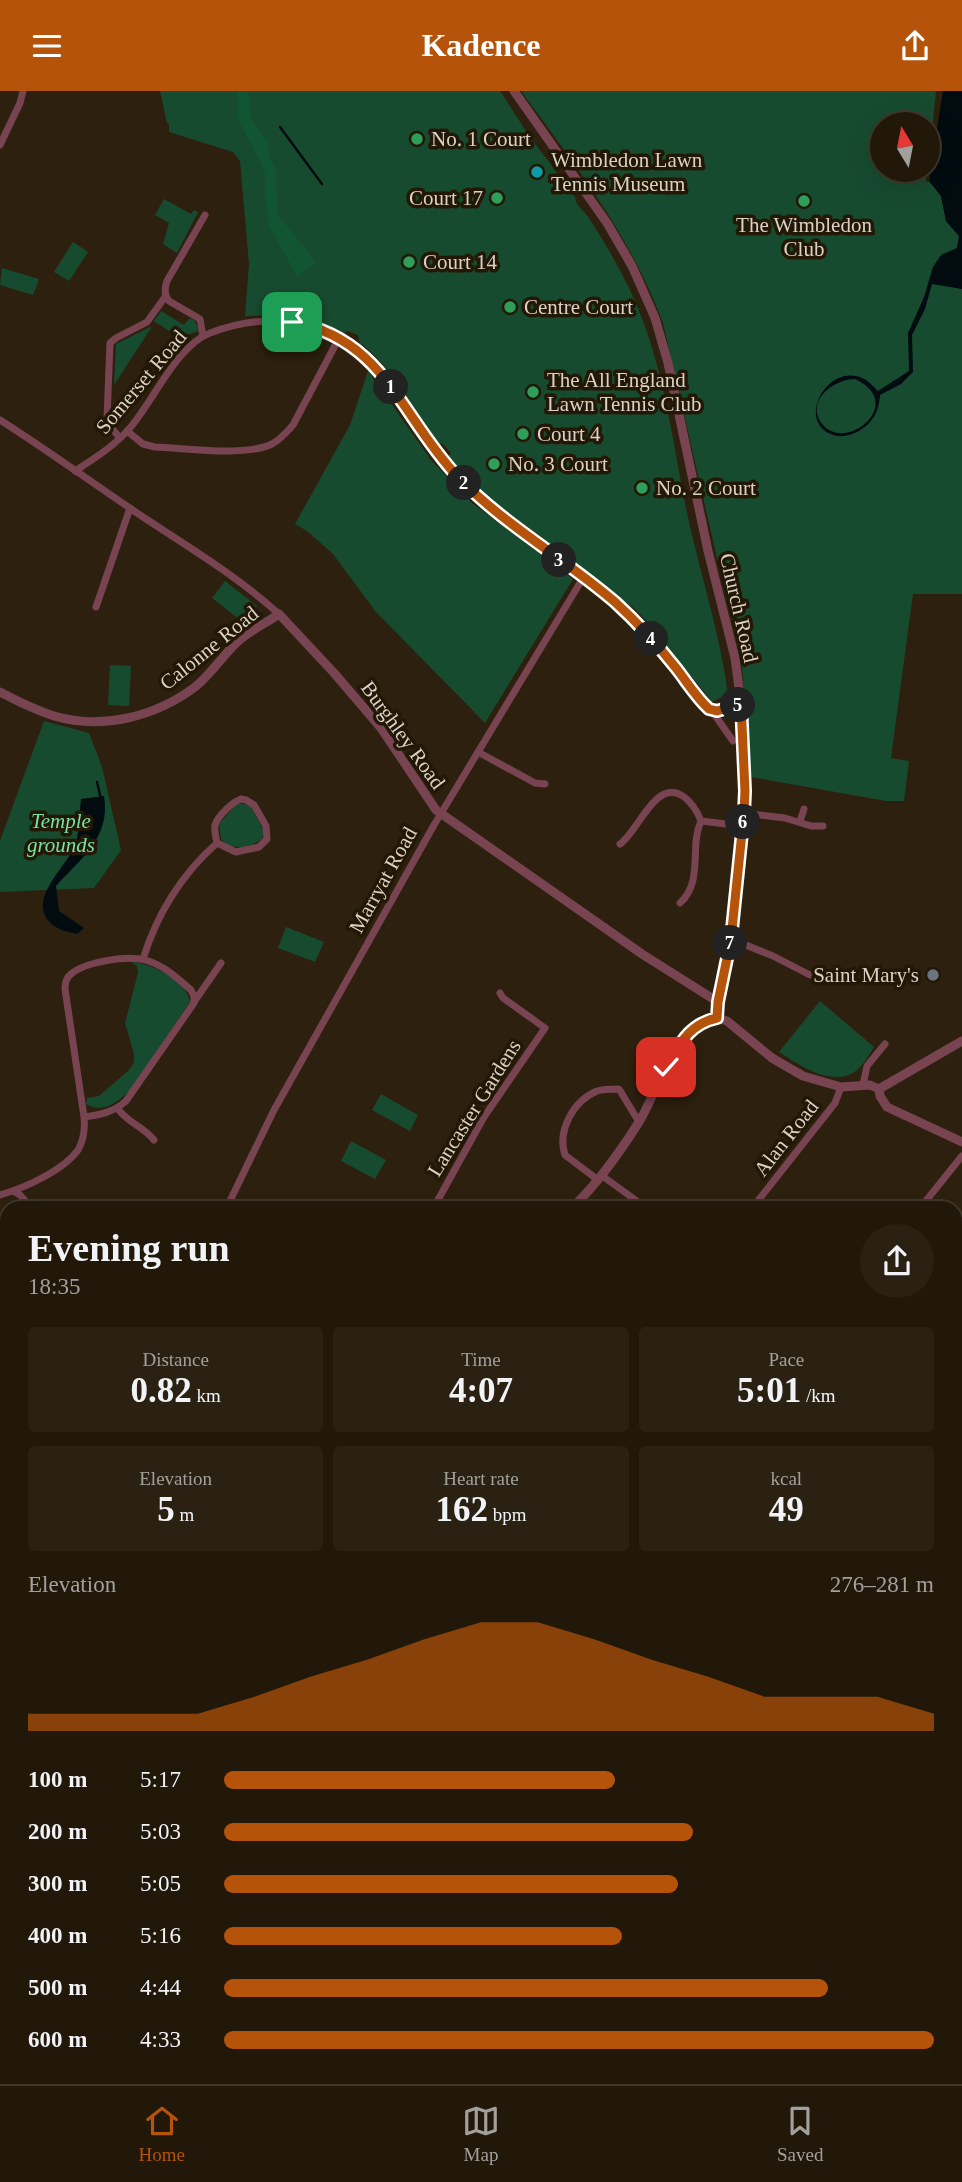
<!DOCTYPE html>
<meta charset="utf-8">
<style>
:root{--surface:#22180a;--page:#2a2113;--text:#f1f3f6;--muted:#a2a09c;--line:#3f372b;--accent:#b45309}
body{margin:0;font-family:"Times New Roman",serif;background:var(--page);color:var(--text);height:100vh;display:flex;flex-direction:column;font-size:26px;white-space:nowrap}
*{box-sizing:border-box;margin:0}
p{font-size:23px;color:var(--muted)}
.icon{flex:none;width:38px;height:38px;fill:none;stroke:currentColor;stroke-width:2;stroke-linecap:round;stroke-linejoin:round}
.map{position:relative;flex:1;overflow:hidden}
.side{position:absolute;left:0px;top:1110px;width:962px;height:884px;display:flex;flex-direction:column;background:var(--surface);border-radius:21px 21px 0 0;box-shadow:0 7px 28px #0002,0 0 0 2px var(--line)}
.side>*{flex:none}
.needle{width:46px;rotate:350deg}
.controls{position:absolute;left:870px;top:21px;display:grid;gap:14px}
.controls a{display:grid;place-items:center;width:70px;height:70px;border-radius:50%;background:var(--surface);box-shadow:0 7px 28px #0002,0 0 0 2px var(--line);font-size:35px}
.pin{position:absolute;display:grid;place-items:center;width:60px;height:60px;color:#fff;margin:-30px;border-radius:14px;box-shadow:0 4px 10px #0006}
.km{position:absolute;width:35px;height:35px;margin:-18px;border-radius:50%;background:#222;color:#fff;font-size:19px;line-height:35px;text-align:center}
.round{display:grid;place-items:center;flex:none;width:74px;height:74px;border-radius:37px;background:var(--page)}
.summary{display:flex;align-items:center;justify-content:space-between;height:119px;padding:0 28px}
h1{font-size:38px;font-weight:700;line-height:52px}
.figures{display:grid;grid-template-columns:repeat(3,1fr);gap:10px;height:119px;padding:7px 28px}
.figures div{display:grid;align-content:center;border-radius:7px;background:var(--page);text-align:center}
.figures b{font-size:35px;font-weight:700}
.figures small{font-size:19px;font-weight:400}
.figures p{font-size:19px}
.chart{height:196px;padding:14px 28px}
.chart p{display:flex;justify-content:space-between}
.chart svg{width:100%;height:126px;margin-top:7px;fill:var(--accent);opacity:.7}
ul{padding:0 28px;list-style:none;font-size:23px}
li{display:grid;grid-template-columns:112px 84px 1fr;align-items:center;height:52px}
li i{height:18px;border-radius:9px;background:var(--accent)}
header{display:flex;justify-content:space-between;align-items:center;height:91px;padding:0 28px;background:var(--accent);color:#fff;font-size:32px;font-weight:700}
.tabs{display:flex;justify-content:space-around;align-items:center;height:98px;border-top:2px solid var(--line);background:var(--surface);font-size:19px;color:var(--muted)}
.tabs a{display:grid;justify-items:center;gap:4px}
.tabs .current{color:var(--accent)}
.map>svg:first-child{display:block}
.green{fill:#174b30}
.forest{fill:#153}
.water{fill:#010b10;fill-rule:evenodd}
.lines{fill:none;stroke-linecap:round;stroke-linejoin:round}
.stream{stroke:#010b10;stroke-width:2.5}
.minor{stroke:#794452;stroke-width:7}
.tertiary{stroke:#794452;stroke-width:9}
.primary{stroke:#cf6082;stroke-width:10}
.route-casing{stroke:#fff;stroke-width:14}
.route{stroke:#b45309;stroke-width:9}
.leisure-dot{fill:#2e9e5b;stroke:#231706;stroke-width:2.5}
.culture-dot{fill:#0f9aa8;stroke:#231706;stroke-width:2.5}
.worship-dot{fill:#6b7280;stroke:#231706;stroke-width:2.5}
.labels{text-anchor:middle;stroke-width:7;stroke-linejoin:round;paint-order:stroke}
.poi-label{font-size:21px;fill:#dbd2c7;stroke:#231706;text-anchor:start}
.street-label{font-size:21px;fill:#dbd2c7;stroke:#231706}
.park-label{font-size:21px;font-style:italic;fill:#74e4a4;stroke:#231706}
</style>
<header><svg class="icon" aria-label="menu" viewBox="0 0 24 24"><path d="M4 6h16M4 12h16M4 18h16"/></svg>Kadence<svg class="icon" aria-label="share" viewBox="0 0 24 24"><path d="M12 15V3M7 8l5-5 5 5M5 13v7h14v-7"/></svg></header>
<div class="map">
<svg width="962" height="1993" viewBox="0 0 962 1993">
<rect width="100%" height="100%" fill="#2d200e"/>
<!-- green -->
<g class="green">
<path d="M160,0h340l30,46 45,60c1,10 9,13 14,21 21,33 41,67 54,103 23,62 31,128 44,192 13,60 33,120 41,181l-16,8 -59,-74 -18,-19 -152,-116 -35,-37 3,-3 -9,-10 -3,2c-22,-32 -47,-79 -79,-102l-2,-8 -10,-4 -6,2 -42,-18 -55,1 4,-52 -9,-103 -7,-9 -64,-20v-8l-2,-1z"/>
<path d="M521,0h415l-5,51 -3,9v-27h-46v46h44v12l3,-1 12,15 5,25 13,15 -2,12 -7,5 -22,29 34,7v305h-49l-22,164 18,3 -5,40h-18l-135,-24 -9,-110 -79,-344c-33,-88 -87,-157 -142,-232z"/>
<polygon points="164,108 191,123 194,119 198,121 177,162 163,153 169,132 155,124"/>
<polygon points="73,151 88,161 69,190 54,181"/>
<polygon points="2,177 39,188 33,204 0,194"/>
<polygon points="161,220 184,234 190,227 195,230 199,240 190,243 184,250 154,230"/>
<polygon points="150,236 151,237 114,294 116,253"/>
<polygon points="368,280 431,369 472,412 573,488 485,632 376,521 333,463 307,440 295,433 350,334"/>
<polygon points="225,490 257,515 244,532 212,507"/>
<polygon points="110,574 131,575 129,615 108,614"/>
<polygon points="44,630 89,642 102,676 121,759 94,797 0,801 0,750"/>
<path d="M237,712l13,2 14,26 -2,8c-12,9 -31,12 -41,0l-2,-15z"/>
<polygon points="286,836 324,851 315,871 278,857"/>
<path d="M131,871c20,1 55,18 59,40l-60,88c-12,12 -27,24 -44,14l1,-6 12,-2 30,-26 5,-8v-8l-9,-31 13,-50 -1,-7z"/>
<path d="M820,910l54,46c-5,8 -10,17 -17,23 -23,19 -58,-5 -78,-18z"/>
<polygon points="381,1003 418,1024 410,1040 372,1019"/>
<polygon points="351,1050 386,1069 375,1088 341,1070"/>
<polygon points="0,1393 7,1405 7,1621 0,1633"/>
</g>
<!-- forest -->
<polygon class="forest" points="238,0 248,0 250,8 249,18 254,32 268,50 269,65 276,79 278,124 316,171 297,185 270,137 266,115 265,81 238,28"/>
<!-- water -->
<g class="water">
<path d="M943,0h19v198l-30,-5 -7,25 -13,26 1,37 -12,12 -21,11c-1,16 -7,28 -21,36 -8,4 -16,7 -26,4 -38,-13 -6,-72 29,-57 6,2 12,9 16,13l31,-20 -1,-38 16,-36 9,-30 8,-12 16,-7 2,-12 -13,-15 -5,-25 -12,-15zM855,288c54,25 -13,78 -35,42 -13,-23 16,-42 35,-42z"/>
<path d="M104,705c7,42 -23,62 -48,90l3,25 25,17 -7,6c-6,-2 -16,-3 -21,-7 -34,-22 8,-58 18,-79 6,-14 5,-34 7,-49z"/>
</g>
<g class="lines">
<!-- stream -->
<g class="stream">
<polyline points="280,36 322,93"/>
<polyline points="97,691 101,708"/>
</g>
<!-- minor -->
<g class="minor">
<polyline points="0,54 20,12 23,0"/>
<path d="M203,245l-3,-17 -31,-18c-5,-6 -5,-12 -2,-20l38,-66"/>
<path d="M0,329c49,31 95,65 143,97 47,31 94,59 136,97"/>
<path d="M127,340l16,13 12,3c32,1 90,10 117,-3 9,-5 15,-12 21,-19l46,-87"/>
<polyline points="120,347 109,334 107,327 110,252 116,247 147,231 165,206"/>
<path d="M75,380c20,-13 38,-24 54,-42 24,-27 47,-83 81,-96 53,-20 99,-15 146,15 12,8 21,20 29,31 25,32 44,68 73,98 46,48 107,81 157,125 22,20 42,42 61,66 11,14 20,29 33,41l8,2 24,-7"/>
<polyline points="96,516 130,417"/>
<polyline points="712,620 733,650"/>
<polyline points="478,661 535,692 545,693"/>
<path d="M241,708l5,1 8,5 12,21 1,13 -8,8 -23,5 -19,-9c-1,-5 -3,-13 -2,-18 3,-9 17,-23 26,-26z"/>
<polyline points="744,722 785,727 811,735 823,735"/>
<polyline points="800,730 804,718"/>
<path d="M620,753c17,-11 35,-64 61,-49 9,5 17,17 20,26l42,5"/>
<path d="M680,812c24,-22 9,-55 21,-82"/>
<polyline points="731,848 773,865 810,884"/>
<path d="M143,868c14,-45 38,-84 74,-116"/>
<polyline points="194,911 221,872"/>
<polyline points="863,994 867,975 885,953"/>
<path d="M118,1018c10,14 26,18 36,31"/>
<polyline points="601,1084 645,1116"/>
<path d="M598,1089l-33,-25c-8,-24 8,-54 32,-64 7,-2 15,-2 22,-2l20,33"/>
<polyline points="15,1101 20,1104 31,1116"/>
<path d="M0,1104c24,-7 63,-24 78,-45 6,-10 7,-22 6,-33l-19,-128c0,-6 1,-11 6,-15 14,-12 56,-19 74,-14 19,5 32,18 46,30l3,6v7l-68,98c-12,11 -26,14 -42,16"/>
<polyline points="227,1116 274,1019 434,734 583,487"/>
<polyline points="434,1116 484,1026 545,937 503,907 500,902"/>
<polyline points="753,1116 835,1012 841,996"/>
<polyline points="921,1116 962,1065"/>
<polyline points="956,1290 962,1281"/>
<polyline points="962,1452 959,1466 962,1469"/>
<polyline points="0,1685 7,1684"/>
<polyline points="0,1823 7,1828"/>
<polyline points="956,1838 962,1841"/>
<polyline points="956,1954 962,1957"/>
<polyline points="190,1986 198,1993"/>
<polyline points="332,1986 343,1993"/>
<polyline points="531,1986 543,1993"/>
<polyline points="811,1986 822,1993"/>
<polyline points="0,1990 4,1993"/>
</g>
<!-- tertiary -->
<g class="tertiary">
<polyline points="514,0 607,132 632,175 655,227 668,272 708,460 735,567 741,613 745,700 731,848 718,911 717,927"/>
<path d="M0,601c17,9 35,18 54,24 48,14 101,1 141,-29 15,-12 26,-29 40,-43 12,-12 30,-20 44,-30l56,60 46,54 55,82 206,144 76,48"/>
<polyline points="717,927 727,930 772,967 803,985 841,996 870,994 879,998"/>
<polyline points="879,998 880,1005 887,1016 962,1051"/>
<polyline points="879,998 962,950"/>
<path d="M573,1116c25,-24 47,-55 66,-85 22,-36 32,-94 78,-104"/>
<polyline points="7,1388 7,1398"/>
<polyline points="0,1644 7,1633"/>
<polyline points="298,1993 304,1986"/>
</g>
<!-- primary -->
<g class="primary">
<polyline points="0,1346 7,1349"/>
<polyline points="956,1521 962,1523"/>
</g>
</g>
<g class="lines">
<!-- route casing -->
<g class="route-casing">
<path id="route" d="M292,231c92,16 109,95 165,154 47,49 107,82 158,126 22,20 42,42 61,66 11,14 20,29 33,41l8,2 24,-7 4,87 -1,22 -13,126 -13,63 -1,16c-28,6 -37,26 -51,49"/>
</g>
<!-- route -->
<use href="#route" class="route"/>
</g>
<!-- markers -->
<g class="leisure-dot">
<circle cx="417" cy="48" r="7"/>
<circle cx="497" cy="107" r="7"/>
<circle cx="804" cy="110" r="7"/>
<circle cx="409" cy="171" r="7"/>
<circle cx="510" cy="216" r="7"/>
<circle cx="533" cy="301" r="7"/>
<circle cx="523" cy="343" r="7"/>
<circle cx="494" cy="373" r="7"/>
<circle cx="642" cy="397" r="7"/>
</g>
<circle class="culture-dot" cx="537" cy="81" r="7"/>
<circle class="worship-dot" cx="933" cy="884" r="7"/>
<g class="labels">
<!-- poi labels -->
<g class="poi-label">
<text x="431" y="55">No. 1 Court</text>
<text x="551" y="76">Wimbledon Lawn<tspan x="551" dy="24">Tennis Museum</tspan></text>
<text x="483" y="114" text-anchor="end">Court 17</text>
<text x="804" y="141" text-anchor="middle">The Wimbledon<tspan x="804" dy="24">Club</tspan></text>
<text x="423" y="178">Court 14</text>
<text x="524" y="223">Centre Court</text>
<text x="547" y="296">The All England<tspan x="547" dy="24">Lawn Tennis Club</tspan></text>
<text x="537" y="350">Court 4</text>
<text x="508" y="380">No. 3 Court</text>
<text x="656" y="404">No. 2 Court</text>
<text x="919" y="891" text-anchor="end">Saint Mary's</text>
</g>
<!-- street labels -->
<g class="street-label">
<text transform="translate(141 291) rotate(-50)" y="7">Somerset Road</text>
<text transform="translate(739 517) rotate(77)" y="7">Church Road</text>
<text transform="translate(209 557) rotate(-39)" y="7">Calonne Road</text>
<text transform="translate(403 644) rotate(54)" y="7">Burghley Road</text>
<text transform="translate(383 789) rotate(-61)" y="7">Marryat Road</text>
<text transform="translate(474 1017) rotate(-58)" y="7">Lancaster Gardens</text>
<text transform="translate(786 1047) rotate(-52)" y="7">Alan Road</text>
</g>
<!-- park labels -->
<g class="park-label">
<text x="61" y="737">Temple<tspan x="61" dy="24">grounds</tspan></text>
</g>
</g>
</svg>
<div class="controls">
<a><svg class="needle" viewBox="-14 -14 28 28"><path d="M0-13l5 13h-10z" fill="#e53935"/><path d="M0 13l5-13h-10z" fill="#a2a09c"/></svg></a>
</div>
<div class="pin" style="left:292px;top:231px;background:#1e9e55"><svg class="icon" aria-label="arrive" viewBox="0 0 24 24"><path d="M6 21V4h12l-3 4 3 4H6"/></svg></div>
<div class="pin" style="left:666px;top:976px;background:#d93025"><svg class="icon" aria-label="check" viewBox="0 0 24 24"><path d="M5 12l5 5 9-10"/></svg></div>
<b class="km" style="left:391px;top:296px">1</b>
<b class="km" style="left:464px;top:392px">2</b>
<b class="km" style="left:559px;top:469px">3</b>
<b class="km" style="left:651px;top:548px">4</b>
<b class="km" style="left:738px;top:614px">5</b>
<b class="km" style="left:743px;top:731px">6</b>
<b class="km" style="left:730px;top:852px">7</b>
<section class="side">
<div class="summary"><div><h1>Evening run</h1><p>18:35</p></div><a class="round"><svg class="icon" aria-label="share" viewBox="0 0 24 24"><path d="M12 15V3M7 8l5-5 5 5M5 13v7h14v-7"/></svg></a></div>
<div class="figures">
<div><p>Distance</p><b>0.82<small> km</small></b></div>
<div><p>Time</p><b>4:07</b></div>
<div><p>Pace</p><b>5:01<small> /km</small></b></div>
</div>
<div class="figures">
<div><p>Elevation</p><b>5<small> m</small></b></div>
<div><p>Heart rate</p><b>162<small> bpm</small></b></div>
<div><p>kcal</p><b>49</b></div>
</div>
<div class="chart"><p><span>Elevation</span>276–281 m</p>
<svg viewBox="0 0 160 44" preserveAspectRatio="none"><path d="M0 44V38L10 38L20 38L30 38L40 32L50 25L60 19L70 12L80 6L90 6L100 12L110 19L120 25L130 32L140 32L150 32L160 38V44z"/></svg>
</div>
<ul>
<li><b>100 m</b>5:17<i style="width:55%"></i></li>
<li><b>200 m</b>5:03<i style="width:66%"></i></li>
<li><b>300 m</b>5:05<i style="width:64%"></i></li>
<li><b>400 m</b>5:16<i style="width:56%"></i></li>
<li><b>500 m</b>4:44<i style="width:85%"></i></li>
<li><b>600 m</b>4:33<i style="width:100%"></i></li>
</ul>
</section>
</div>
<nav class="tabs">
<a class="current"><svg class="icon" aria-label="home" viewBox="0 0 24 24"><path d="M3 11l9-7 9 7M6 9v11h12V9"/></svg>Home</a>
<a><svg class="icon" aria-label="map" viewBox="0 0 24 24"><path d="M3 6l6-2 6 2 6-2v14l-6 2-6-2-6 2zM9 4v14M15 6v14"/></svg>Map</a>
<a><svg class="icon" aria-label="saved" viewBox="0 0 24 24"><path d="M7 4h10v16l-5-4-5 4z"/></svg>Saved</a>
</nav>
